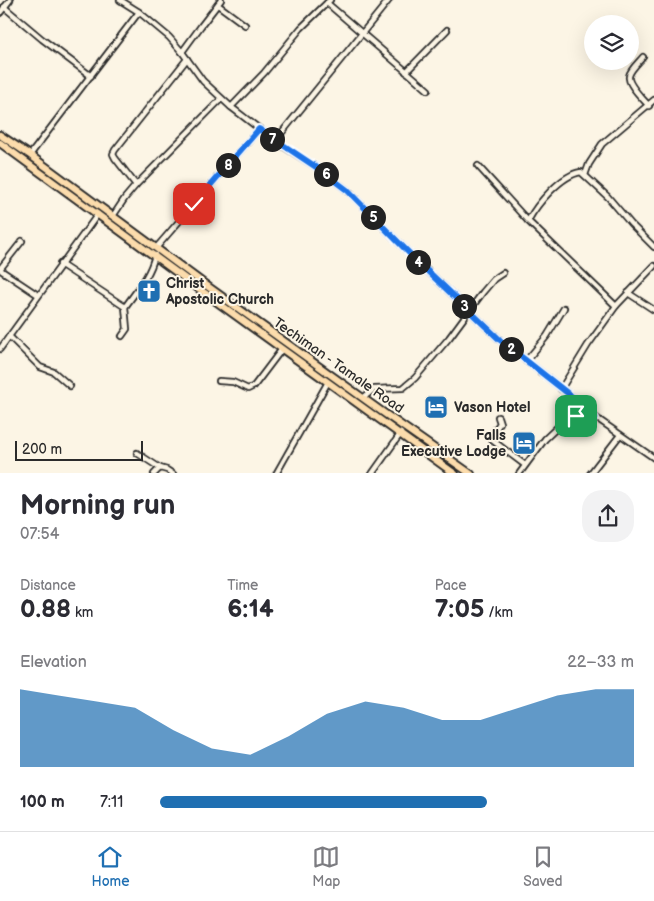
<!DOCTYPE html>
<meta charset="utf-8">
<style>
:root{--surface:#fff;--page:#f2f2f3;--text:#2b2b33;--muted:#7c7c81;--line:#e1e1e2;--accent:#1f6fb2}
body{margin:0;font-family:"Balsamiq Sans",sans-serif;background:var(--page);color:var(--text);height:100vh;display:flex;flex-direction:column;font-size:19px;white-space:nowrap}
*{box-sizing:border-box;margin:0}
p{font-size:16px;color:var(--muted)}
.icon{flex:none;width:28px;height:28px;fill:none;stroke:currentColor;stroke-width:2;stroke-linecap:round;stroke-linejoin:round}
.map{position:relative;height:473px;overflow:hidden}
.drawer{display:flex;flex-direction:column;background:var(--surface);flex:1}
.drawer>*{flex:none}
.tools{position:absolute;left:584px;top:15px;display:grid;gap:10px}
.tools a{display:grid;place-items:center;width:55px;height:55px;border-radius:50%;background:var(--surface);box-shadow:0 5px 20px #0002;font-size:25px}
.scale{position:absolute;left:15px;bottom:12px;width:128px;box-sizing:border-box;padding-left:5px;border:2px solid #2b2b2b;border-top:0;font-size:14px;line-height:18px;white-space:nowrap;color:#2b2b2b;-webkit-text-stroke:4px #fcf5e5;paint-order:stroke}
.pin{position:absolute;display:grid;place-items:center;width:42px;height:42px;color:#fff;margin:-21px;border-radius:10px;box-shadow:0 2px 8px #0006}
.km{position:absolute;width:25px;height:25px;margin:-12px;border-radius:50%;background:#222;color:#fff;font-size:14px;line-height:25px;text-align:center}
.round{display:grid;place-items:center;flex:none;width:52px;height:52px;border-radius:20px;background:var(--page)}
.head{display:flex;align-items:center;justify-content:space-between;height:85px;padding:0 20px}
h1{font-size:28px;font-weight:700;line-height:38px}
.figures{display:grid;grid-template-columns:repeat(3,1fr);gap:8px;height:85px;padding:5px 20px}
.figures div{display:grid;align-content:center}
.figures b{font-size:25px;font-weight:700}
.figures small{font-size:14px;font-weight:400}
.figures p{font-size:14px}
.chart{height:140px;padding:10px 20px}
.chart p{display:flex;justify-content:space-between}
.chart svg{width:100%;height:90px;margin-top:5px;fill:var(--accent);opacity:.7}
ul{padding:0 20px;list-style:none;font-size:16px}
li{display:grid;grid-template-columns:80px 60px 1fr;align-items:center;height:38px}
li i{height:12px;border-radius:6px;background:var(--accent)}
.tab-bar{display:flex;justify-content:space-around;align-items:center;height:70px;border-top:1px solid var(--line);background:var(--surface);font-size:14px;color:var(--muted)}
.tab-bar a{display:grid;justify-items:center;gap:2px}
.tab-bar .active{color:var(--accent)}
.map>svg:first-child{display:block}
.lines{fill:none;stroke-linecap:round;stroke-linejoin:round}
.minor-casing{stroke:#2b2b2b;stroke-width:8}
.highway-casing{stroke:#2b2b2b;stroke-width:10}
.minor{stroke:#fcf5e5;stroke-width:4.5}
.highway{stroke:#fcdcac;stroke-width:6}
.route-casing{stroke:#fff;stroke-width:10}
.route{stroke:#1a73e8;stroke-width:6}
.labels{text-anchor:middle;stroke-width:4;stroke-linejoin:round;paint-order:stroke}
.poi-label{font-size:14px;font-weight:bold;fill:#2b2b2b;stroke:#fcf5e5;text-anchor:start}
.street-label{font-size:14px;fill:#2b2b2b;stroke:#fcf5e5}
</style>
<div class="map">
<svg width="654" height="474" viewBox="0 0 654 474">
<rect width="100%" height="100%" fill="#fcf5e5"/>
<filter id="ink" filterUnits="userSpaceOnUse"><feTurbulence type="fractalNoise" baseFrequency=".02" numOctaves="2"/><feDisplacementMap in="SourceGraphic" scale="10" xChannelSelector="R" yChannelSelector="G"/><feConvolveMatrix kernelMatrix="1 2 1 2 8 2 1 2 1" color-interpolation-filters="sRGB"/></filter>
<g filter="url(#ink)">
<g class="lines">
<!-- minor casing -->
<g class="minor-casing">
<g id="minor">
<polyline points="120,0 139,12 169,37 182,52 203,81 231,107 275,141 319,169 347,190 416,260 500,340 575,399 595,417 654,458"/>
<polyline points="327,3 428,90"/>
<polyline points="218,5 245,25"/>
<polyline points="4,7 42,39 91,76"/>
<polyline points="0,13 10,0"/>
<polyline points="182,52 201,26 221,0"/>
<path d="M643,57c-4,5 -13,13 -14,19 -2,8 15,24 20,30"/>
<polyline points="406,72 447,30"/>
<polyline points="231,107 264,73 301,28 330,0"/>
<polyline points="275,141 389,0"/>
<polyline points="30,155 139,12"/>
<polyline points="478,166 528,221 616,306"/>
<polyline points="585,175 589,164 602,144 654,100"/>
<polyline points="136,185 115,158 113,154 115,150 187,59"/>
<polyline points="113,216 125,198 136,185 221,99"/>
<path d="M528,221c9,-17 33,-46 53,-49l27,25 23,27 23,23"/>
<polyline points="156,248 259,129"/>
<polyline points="60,264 125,307"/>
<polyline points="0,268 2,271 38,295"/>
<polyline points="0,269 22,241"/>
<polyline points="628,293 654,310"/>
<polyline points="9,336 40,367 54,372 70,386"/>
<path d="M122,336l5,-7 -2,-22c12,-17 25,-31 30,-52"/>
<polyline points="0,349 98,214"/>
<polyline points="526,361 547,336 564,308"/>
<polyline points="219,381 233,382 248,389 254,386 282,349"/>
<polyline points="561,389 588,345 616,306 654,266"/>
<polyline points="363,398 374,389 403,388 415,378 449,338 483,292 494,279 503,273"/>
<polyline points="498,417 500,423 492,434 492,440 525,465"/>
<polyline points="565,421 576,416 593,417"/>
<polyline points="137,453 160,468"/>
<polyline points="154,474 160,468 167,470 173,474"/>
<polyline points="276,474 328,382"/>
<polyline points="372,474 401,433"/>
<polyline points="519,474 545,439 564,421 575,399"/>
<polyline points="590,474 620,435"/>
</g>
</g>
<!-- highway casing -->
<g class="highway-casing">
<g id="highway">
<polyline points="0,135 30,155 210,288 381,411 471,474"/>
<polyline points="0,143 217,302 455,474"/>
</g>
</g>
<!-- minor -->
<use href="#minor" class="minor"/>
<!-- highway -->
<use href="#highway" class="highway"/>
</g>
</g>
<g class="lines" filter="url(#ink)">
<!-- route casing -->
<g class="route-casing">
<polyline id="route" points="194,204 259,129 319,169 347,190 416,260 500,340 575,399 595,418 576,416"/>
</g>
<!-- route -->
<use href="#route" class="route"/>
</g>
<!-- icons -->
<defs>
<g id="church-square" transform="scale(1.25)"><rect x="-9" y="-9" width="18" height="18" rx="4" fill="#1f6fb2" stroke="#fcf5e5"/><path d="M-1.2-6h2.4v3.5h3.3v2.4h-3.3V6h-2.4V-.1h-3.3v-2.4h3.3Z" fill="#fff"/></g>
<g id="hotel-square" transform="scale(1.25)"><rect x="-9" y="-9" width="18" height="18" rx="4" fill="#1f6fb2" stroke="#fcf5e5"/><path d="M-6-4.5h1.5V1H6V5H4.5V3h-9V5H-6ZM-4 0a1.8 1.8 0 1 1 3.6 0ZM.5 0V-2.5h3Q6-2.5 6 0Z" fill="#fff"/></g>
</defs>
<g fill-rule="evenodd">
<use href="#church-square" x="149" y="291"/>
<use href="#hotel-square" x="436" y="407"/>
<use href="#hotel-square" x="524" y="443"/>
</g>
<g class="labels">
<!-- poi labels -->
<g class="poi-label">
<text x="166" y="288">Christ<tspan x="166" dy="16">Apostolic Church</tspan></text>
<text x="454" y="412">Vason Hotel</text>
<text x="506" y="440" text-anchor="end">Falls<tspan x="506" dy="16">Executive Lodge</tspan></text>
</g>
<!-- street labels -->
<g class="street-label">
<text transform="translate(339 365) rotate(35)" y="5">Techiman - Tamale Road</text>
</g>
</g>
</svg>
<div class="tools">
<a><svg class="icon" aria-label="layers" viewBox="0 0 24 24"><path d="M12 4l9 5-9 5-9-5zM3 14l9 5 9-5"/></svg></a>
</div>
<div class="scale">200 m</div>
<div class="pin" style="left:576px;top:416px;background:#1e9e55"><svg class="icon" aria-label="arrive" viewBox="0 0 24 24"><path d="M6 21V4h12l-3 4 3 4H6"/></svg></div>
<div class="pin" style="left:194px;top:204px;background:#d93025"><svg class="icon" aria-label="check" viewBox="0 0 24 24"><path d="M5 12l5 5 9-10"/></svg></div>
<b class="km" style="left:511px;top:349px">2</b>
<b class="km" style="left:464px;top:306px">3</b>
<b class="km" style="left:418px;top:262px">4</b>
<b class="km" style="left:373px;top:217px">5</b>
<b class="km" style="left:326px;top:174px">6</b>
<b class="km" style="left:272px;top:139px">7</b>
<b class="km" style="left:228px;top:165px">8</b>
</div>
<section class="drawer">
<div class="head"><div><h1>Morning run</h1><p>07:54</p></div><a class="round"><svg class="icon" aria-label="share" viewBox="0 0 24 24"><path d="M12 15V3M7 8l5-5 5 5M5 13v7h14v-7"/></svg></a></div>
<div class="figures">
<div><p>Distance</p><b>0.88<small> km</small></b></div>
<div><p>Time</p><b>6:14</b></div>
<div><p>Pace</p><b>7:05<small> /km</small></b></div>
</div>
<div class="chart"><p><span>Elevation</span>22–33 m</p>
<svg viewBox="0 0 160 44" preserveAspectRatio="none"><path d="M0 44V6L10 9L20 12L30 15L40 26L50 35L60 38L70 29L80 18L90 12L100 15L110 21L120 21L130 15L140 9L150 6L160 6V44z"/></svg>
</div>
<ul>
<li><b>100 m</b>7:11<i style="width:69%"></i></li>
</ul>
</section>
<nav class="tab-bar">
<a class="active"><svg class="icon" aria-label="home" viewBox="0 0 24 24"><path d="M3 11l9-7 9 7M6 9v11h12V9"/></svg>Home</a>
<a><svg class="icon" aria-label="map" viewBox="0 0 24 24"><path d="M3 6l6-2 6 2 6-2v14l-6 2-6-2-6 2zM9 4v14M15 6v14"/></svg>Map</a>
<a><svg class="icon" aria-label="saved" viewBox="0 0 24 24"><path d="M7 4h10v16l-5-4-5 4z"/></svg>Saved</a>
</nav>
